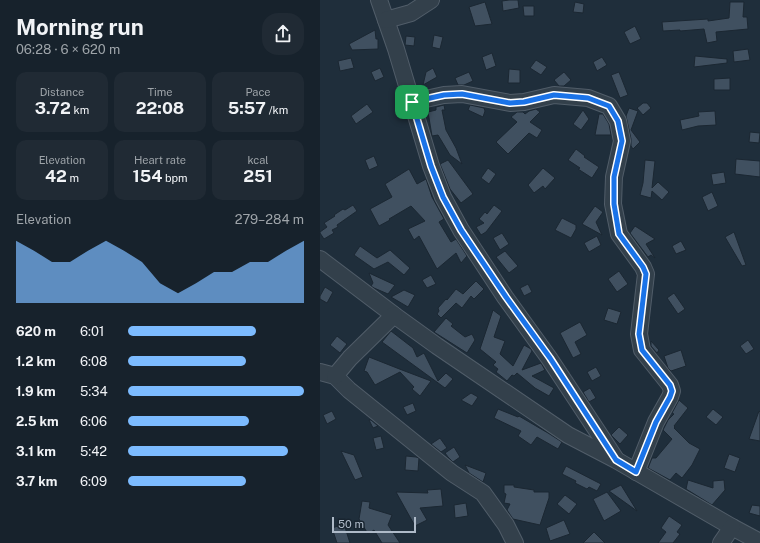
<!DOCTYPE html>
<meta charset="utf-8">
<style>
:root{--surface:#17222c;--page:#202a34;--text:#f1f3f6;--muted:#9ea4a9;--accent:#7cbbff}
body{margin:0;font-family:"Public Sans",sans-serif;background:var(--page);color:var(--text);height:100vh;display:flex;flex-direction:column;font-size:15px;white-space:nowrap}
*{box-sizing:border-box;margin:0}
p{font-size:13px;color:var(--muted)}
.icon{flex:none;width:22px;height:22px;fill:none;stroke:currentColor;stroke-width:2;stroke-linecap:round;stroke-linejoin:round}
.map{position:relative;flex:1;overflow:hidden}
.drawer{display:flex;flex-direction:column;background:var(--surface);width:320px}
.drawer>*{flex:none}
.scale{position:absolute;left:12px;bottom:10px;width:84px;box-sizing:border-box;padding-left:4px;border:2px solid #aebac8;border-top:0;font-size:11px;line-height:14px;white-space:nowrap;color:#aebac8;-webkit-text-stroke:3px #192530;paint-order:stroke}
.pin{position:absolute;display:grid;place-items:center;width:34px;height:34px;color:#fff;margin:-17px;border-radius:8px;box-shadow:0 2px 6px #0006}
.round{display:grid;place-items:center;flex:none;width:42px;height:42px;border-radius:16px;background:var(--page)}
.summary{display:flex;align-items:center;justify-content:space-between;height:68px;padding:0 16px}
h1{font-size:22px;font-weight:700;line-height:30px}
.stats{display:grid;grid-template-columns:repeat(3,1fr);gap:6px;height:68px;padding:4px 16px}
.stats div{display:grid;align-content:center;border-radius:10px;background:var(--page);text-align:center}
.stats b{font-size:17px;font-weight:700}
.stats small{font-size:11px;font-weight:400}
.stats p{font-size:11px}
.chart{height:112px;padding:8px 16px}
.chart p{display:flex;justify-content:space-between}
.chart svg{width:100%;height:72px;margin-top:4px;fill:var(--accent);opacity:.7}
ul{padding:0 16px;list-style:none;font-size:13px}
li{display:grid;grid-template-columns:64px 48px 1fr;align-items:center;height:30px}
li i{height:10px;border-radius:5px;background:var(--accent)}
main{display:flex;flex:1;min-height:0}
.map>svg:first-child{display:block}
.building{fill:#405060;stroke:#1b2732}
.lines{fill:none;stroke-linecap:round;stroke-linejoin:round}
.minor-casing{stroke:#515d69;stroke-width:18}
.minor{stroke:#33404b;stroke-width:16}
.route-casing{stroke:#fff;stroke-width:8}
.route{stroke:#1a73e8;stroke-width:5}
</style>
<main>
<section class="drawer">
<div class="summary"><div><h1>Morning run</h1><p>06:28 · 6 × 620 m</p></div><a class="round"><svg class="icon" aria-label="share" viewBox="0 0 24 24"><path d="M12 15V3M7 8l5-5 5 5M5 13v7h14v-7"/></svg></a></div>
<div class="stats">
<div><p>Distance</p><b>3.72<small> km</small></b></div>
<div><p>Time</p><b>22:08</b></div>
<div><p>Pace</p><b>5:57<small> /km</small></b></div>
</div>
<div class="stats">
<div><p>Elevation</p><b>42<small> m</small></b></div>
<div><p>Heart rate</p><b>154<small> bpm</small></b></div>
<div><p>kcal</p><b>251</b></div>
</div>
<div class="chart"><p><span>Elevation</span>279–284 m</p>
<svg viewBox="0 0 160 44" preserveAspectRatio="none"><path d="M0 44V6L10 12L20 19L30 19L40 12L50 6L60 12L70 19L80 32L90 38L100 32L110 25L120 25L130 19L140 19L150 12L160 6V44z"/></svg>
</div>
<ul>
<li><b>620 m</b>6:01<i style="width:73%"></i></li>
<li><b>1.2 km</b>6:08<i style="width:67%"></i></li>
<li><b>1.9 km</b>5:34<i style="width:100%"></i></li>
<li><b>2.5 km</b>6:06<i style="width:69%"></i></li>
<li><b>3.1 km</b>5:42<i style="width:91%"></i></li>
<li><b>3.7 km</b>6:09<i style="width:67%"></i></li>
</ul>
</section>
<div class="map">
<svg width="440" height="543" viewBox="0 0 440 543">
<rect width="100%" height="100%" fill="#1f2e3b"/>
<!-- building -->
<g class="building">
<polygon points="189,0 198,0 199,8 183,11 182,1"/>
<polygon points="165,2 172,24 155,26 149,7"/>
<polygon points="255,2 264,4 263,13 253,12"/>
<polygon points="410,2 424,2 423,17 427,17 428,29 396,32 397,41 387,43 384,29 360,31 360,30 343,31 342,22 388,19 388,21 409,18"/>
<polygon points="203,6 214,6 214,16 204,16"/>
<polygon points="315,26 321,39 310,44 304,32"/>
<polygon points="55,30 56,39 58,39 58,49 32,50 29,44"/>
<polygon points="114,35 123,37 120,49 112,47"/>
<polygon points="86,36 95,37 94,46 85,45"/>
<polygon points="428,49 430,60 414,62 413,51"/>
<polygon points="172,53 176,66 166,70 162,57"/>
<polygon points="375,56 407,59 407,63 374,67"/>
<polygon points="282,57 287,65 277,71 273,62"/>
<polygon points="31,58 34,68 20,71 18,61"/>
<polygon points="216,60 227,67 221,75 210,68"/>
<polygon points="60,68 64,77 55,81 51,72"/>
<polygon points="113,68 117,77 103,85 106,72"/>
<polygon points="189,69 200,70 200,83 188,83"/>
<polygon points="149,72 153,81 144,85 138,85 135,78"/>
<polygon points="244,72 251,80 244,86 239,86 234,80"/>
<polygon points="299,72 308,95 300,98 291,75"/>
<polygon points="410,78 410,90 394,90 394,79"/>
<polygon points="323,103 327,103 331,108 323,115 317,108"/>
<polygon points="47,104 53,112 36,124 31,116"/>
<polygon points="124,105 125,110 122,110 126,130 136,148 142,164 130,155 118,135 112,136 108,112 116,110 116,107"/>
<polygon points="150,105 164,108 165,111 163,117 148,110"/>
<polygon points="309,108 318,111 311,130 320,142 313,149 311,146 311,139 306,116"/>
<polygon points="216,109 220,112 210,122 222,130 217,138 209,133 188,154 176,142 197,122 191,117 197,112 203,112 205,114 209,111"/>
<polygon points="263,110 269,119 261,130 253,124"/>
<polygon points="395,111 396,125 378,126 362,130 360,120 379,116 378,112"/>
<polygon points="279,114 283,114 289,124 291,135 275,135"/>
<polygon points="430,132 440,133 439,143 429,142"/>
<polygon points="256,149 265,156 264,157 279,167 272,178 258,169 260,168 248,160"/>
<polygon points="54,156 58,166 49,170 45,160"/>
<polygon points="416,159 440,161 440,177 415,174"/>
<polygon points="128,160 153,194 141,203 130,189 120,164"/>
<polygon points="325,160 335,161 332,188 338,182 349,192 342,200 332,191 331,198 320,195 323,183"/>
<polygon points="168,168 176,174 169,184 161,178"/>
<polygon points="223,168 235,178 225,189 223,186 214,193 208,185"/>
<polygon points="89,169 97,184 106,179 112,197 124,219 119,222 131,242 136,239 147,256 141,263 136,253 117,269 99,236 94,240 88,229 105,221 91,206 69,219 70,220 59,226 50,209 72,197 65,184"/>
<polygon points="404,172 406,183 393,185 391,174"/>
<polygon points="392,192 398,206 388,211 382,197"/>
<polygon points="33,205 37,211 17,225 18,227 12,230 14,233 4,239 0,233 0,232 7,227 4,223 15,216 14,215 23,209 25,210"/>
<polygon points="174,205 182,211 166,232 161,235 156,227 164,223 159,219 165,212 167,214"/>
<polygon points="275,206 283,212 276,222 282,235 262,224"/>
<polygon points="242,218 256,225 256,229 251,238 235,230"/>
<polygon points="315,226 335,239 326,244 335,258 331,255 328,257 310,233"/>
<polygon points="414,232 426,265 422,266 405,237"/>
<polygon points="182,233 189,244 180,250 173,238"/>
<polygon points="277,236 281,245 269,252 264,243"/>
<polygon points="361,241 366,250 356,254 352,246"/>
<polygon points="40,246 57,258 70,250 90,268 84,275 68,262 54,269 34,255"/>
<polygon points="185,251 198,266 189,273 176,257"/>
<polygon points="299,271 308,284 297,292 288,279"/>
<polygon points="49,273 75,285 68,294 54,288 51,286 53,283"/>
<polygon points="111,275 116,284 107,288 102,280"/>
<polygon points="156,281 164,289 154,299 151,296 142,308 136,303 121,318 117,314 119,311 118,308 126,299 127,300 136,289 143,294"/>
<polygon points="208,284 212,292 204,296 200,288"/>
<polygon points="5,287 13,292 7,303 0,299 0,296"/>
<polygon points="84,290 95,295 88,307 71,297"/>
<polygon points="354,293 365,309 358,314 347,298"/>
<polygon points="288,308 301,312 297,324 284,320"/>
<polygon points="173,310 181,316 174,337 185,341 180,354 193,366 204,345 211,349 212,351 202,370 221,363 225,370 212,376 234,388 229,396 215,388 197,373 194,376 192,375 187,381 176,372 178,369 173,365 176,362 160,349"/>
<polygon points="126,318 133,324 131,326 145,337 152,334 155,340 147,353 114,332"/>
<polygon points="260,322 267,335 255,342 261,354 253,358 240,333"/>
<polygon points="71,331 93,348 97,357 104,353 118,381 126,373 133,379 125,388 62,342"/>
<polygon points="17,336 27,344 20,353 10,345"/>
<polygon points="428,340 434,349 426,354 420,346"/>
<polygon points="331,341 339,350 337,353 331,346"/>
<polygon points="361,350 366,366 351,371 348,368 344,356"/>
<polygon points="49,357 82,370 111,381 100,396 92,389 94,387 80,372 55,385 47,372 44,371"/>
<polygon points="276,367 281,376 272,381 267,372"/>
<polygon points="270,388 276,398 269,402 263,392"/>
<polygon points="151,393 158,397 152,406 141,400"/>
<polygon points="359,400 368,408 354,426 355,427 354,428 369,443 380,449 372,465 362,478 356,473 350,480 328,468 332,458 336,458 352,439 343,430 348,420 354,414 352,413"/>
<polygon points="93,403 96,411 87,415 83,407"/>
<polygon points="178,409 198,417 199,416 228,433 242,442 238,449 217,437 211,445 198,436 201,431 174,418"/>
<polygon points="393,409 403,417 396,425 386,417"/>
<polygon points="12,411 16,419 7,424 3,415"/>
<polygon points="439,411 440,412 440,441 429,439"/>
<polygon points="49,420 51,420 58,426 53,428"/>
<polygon points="299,427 308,435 300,444 291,435"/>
<polygon points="61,436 64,448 56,450 53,438"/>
<polygon points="120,438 127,448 121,452 111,444"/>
<polygon points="134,447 140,457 133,462 128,457 125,453"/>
<polygon points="21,451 34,455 43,477 35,480"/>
<polygon points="409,454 420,458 415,472 404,468"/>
<polygon points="86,456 96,457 99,458 98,471 85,470"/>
<polygon points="145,465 166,473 163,482 149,473"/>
<polygon points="246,466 281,484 277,491 269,487 267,489 255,483 256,481 242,474"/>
<polygon points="368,480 393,488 393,481 404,480 405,490 392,505 366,489"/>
<polygon points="184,485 194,485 194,487 214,490 214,492 229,492 229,498 220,525 193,519 187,510 190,504 184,503 186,494 184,493"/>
<polygon points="301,485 317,511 289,491"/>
<polygon points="121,489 123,506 100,508 107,520 95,526 76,492 108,493 107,490"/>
<polygon points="287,492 301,511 284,521 273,499"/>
<polygon points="245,495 257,504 249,514 237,504"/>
<polygon points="42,501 50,502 49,508 72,515 68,525 80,543 62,543 54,530 48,534 39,519"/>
<polygon points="146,503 148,516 135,518 134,505"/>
<polygon points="432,505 440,506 440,516 429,513"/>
<polygon points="349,516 362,525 357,532 360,534 353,543 338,543 346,532 341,528"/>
<polygon points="244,520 250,534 230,541 226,528"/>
<polygon points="24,524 30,543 17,543 12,528"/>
<polygon points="274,532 285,543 263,543"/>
</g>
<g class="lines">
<!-- minor casing -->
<g class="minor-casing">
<g id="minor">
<polyline points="59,0 76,49 111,166 123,197 141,230 185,297 229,358 295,458"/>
<polyline points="66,20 91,13 111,0"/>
<polyline points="92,102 124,95 142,94 190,103 204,102 234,95 268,98 289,106 298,121 302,141 294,177 293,204 299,234 323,267 326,274 319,334 322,350 350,385 352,391 350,397 336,422 316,472"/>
<polyline points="0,259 74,315 117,346 248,435 296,460 412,527 440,542"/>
<polyline points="0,372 15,376 29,390 132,473 163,493 186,525 195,543"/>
<polyline points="15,376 30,358 74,315"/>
<polyline points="401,543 412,527"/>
</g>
</g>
<!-- minor -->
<use href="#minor" class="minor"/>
</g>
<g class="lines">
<!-- route casing -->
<g class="route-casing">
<polygon id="route" points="142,94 190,103 204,102 234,95 268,98 289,106 298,121 302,141 294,177 294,204 299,234 323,267 326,274 319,334 322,350 350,385 352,391 350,397 336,422 316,472 296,460 230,358 186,297 141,230 123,197 111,166 92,102 124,95"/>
</g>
<!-- route -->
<use href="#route" class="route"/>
</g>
</svg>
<div class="scale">50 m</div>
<div class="pin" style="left:92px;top:102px;background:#1e9e55"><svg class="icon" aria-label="arrive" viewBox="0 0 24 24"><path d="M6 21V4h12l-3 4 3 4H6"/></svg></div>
</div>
</main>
